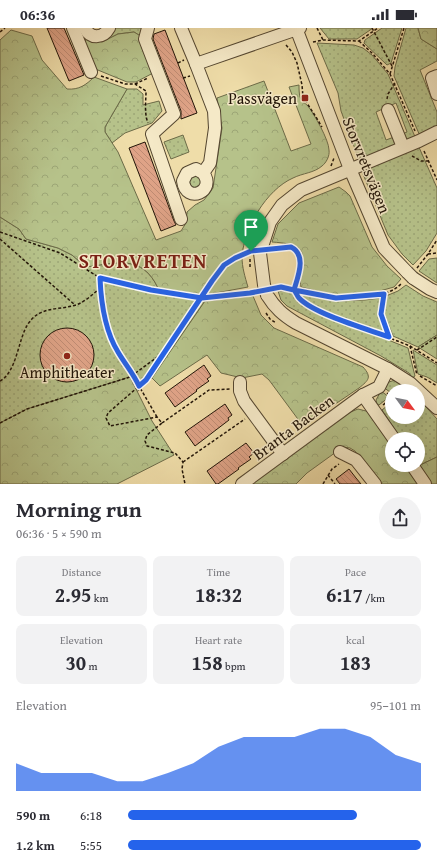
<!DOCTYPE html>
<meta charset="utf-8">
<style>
:root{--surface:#fff;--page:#f2f2f3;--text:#2b2b33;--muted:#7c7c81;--accent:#2563eb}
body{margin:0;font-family:"Gentium Book Plus",serif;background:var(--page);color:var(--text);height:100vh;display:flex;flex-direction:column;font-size:15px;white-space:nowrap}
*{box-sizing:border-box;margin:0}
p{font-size:13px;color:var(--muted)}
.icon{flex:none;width:22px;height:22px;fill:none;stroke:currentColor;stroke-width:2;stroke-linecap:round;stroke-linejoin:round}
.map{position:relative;height:456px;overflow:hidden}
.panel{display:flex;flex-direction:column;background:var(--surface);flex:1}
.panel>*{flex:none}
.needle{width:26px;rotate:122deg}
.fabs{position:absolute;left:385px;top:356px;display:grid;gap:8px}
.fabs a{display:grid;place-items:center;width:40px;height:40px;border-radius:50%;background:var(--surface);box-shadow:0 4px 16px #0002;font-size:20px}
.pin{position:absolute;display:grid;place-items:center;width:34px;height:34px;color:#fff;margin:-41px -17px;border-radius:50% 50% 50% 0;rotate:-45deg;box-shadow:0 0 4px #0007}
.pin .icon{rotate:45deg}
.round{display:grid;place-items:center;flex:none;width:42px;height:42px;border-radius:21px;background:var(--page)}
.head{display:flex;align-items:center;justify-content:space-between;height:68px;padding:0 16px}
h1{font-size:22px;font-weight:700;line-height:30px}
.figures{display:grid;grid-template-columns:repeat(3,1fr);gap:6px;height:68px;padding:4px 16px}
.figures div{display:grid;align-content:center;border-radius:8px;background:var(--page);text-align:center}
.figures b{font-size:20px;font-weight:700}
.figures small{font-size:11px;font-weight:400}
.figures p{font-size:11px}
.chart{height:112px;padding:8px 16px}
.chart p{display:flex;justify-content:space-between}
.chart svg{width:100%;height:72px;margin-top:4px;fill:var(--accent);opacity:.7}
ul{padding:0 16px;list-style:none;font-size:13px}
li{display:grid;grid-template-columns:64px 48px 1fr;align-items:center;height:30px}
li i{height:10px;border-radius:5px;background:var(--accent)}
.status{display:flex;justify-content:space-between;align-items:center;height:28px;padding:0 20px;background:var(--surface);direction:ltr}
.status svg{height:11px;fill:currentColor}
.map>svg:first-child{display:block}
.green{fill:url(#green-dots);stroke:#6c6b48}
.forest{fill:url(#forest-crowns);stroke:#6c6b48}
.building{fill:url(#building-back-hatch);stroke:#211407}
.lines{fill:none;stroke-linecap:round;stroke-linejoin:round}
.minor-casing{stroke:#544630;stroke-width:14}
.path{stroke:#211407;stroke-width:1.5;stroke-dasharray:3 2;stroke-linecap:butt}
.minor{stroke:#f5e9c7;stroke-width:12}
.minor-bridge-casing{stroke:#544630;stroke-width:14;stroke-linecap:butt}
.minor-bridge{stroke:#f5e9c7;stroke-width:12}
.route-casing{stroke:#fff;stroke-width:8}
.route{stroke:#2563eb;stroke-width:5}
.poi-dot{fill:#8f2418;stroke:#f5e9c7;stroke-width:1.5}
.labels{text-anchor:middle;stroke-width:3;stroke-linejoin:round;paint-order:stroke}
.poi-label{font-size:16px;fill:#211407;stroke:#f5e9c7;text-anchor:end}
.street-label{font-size:16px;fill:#211407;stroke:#f5e9c7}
.district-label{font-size:20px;font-weight:bold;letter-spacing:1px;fill:#7a1f14;stroke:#f5e9c7}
</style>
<div class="status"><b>06:36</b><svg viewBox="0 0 49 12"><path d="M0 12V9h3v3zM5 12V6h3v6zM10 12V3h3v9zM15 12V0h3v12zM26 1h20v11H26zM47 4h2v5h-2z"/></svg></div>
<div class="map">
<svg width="437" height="456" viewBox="0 0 437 456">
<defs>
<pattern id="green-dots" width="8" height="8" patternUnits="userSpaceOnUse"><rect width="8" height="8" fill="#b6c28a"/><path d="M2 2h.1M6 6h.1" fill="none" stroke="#9ca676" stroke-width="1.8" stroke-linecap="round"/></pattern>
<pattern id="forest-crowns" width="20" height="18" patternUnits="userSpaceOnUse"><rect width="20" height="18" fill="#b6c28a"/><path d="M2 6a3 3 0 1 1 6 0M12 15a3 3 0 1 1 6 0" fill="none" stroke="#9ca676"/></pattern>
<pattern id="building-back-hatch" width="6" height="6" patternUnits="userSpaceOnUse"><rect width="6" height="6" fill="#dfa387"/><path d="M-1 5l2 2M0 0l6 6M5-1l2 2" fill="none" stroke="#bf8b73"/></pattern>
</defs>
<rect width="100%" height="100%" fill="#efdda9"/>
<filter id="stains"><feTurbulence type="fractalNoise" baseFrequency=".005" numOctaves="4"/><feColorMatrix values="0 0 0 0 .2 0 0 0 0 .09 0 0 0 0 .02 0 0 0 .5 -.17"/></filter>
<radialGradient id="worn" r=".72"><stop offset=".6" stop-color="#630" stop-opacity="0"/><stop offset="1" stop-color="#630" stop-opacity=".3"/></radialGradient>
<!-- green -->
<g class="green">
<polygon points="112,0 145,0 142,9 134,4 118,6 104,13"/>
<polygon points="320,0 373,0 357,11 329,11"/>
<polygon points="382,0 402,0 391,35 387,37 364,15 365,12"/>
<polygon points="406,0 418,0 421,11 437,21 437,33 420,42 437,84 437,99 420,108 394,48 395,39"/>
<polygon points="317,15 354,17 363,20 372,27 388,46 416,111 407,115 402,106 407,104 396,75 376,84 386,112 394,109 396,116 367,130 358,129 341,83 338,65"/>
<polygon points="127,61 137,61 143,66 143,77 159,73 162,83 152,95 125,105 112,115 105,104 105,99"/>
<polygon points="183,107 189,124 171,131 164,114"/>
<polygon points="418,117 437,160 437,205 426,223 413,237 402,226 388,207 363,146 368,139"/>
<polygon points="194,147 202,149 200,160 192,160 189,153"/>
<path d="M0,189l19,12 7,10 32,9 14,7 14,12c31,-4 56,-13 72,21l47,7v6l-53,77 -15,14 -7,-15 -103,32 -27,14z"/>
<polygon points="437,230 437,255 419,243 429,231"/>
<polygon points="406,257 423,268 437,274 437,307 418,319 393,308 384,285 386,268 398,263"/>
<polygon points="278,263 291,263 298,273 312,281 408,320 415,348 412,350 409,345 381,328 287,278 281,272"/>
<path d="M301,266l34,7 30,-1 15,-2 -1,17 6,18c-17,-6 -78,-24 -84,-39z"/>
<polygon points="413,322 437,337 437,355 427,349 418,346"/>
<polygon points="398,351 406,355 396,363 390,364 383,359 389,354"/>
<polygon points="381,363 389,369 379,377 377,376 376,372"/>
<polygon points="418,370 437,391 437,429 418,438 418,411 401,411 382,382 392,374 392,389 418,389"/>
</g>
<!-- forest -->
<g class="forest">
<polygon points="418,0 437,0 437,21 421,11"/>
<path d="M11,2l21,6 10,24 25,29c12,1 19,-4 27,-12l33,12 -22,38v5l13,20 38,88 25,-9 5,-8 1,-11 8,-7 9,-5 9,-12 9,-60 -5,-30 47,-17 27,70 20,-7 -22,-57 10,-2c0,4 0,8 1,12 1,4 5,6 8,9 6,8 21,34 21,44 1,6 -3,13 -7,16 -8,7 -19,7 -29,12 -27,12 -49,50 -51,79 0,10 3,20 6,30l-43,8 -47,-7c-16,-34 -41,-25 -72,-21l-14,-12 -14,-7 -32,-9 -7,-10 -19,-12v-177z"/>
<polygon points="134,4 142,9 155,44 136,54 127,54 93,40 84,16 86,11 91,11 102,14 118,6"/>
<path d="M339,159l7,5 4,4 22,51 15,19 14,13 -7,8 -25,7 -33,2 -35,-9c-5,-28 18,-42 -29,-45l6,-18 21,-21z"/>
<path d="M253,268l8,19 13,13 89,39c9,10 6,13 -4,21l-56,38 -34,-46 -7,-6 -20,4 -21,-5 -14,-18 -47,31 -8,-8 53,-77z"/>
<polygon points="437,307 437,331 418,319"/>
<polygon points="130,349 152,393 174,427 117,456 0,456 0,395 27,381"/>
<polygon points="358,381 366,383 374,389 392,416 392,437 407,437 420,456 379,456 355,423 350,420 343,419 307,445 296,456 248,456 348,385"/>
<polygon points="437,429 437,456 431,456 418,438"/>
</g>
<!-- building -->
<g class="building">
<polygon points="47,0 64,0 84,47 69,53"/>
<polygon points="165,2 197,85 181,91 181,83 153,11 154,6"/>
<polygon points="145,114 174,193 176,197 161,203 129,120"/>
<circle cx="67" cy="327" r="27"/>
<polygon points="204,337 211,348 207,351 209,353 196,362 197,363 175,379 165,365"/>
<polygon points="225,376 232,387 228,390 229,392 195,418 185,404"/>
<polygon points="246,415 254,425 249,429 251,431 238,440 239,441 218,456 216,456 207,443"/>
<polygon points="349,441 356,450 361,456 340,456 336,451"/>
</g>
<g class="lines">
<!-- minor casing -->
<g class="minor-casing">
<g id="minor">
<polyline points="73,0 91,44"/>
<path d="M85,0c5,11 18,11 24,0"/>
<polyline points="148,0 145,11 174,86 152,106 181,191"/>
<polyline points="181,0 196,36 300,0"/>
<polyline points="296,0 350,141 384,220 407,244"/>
<path d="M196,36l18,47 1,17 -5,35 -7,10c14,18 -17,32 -20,8l4,-8 9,-4 7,4"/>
<polyline points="437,48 432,50 437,66"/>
<polyline points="388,82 403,119"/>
<polyline points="413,250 430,261 437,264"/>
<polyline points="264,257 260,225 270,194 282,177 301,162 419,113 437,104"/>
<path d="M267,267c8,13 16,20 29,28l92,46 22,14 27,25"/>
<polyline points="240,354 240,363 244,373 283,426"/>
<polyline points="363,367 394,411"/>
<polyline points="340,424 356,432 375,456"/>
<polyline points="412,437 425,456"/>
<polyline points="242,456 363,367 379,359 388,341"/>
</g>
</g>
<!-- path -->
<g class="path">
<polyline points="317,0 323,12"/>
<polyline points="372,0 392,38"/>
<polyline points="0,4 5,0"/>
<polyline points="359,13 373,26 390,46 415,103"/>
<polyline points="313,14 323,12 359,13 378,0"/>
<polyline points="286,17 292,24 297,35 302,57 303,69 316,89 322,99"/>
<polyline points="178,35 184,32"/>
<polyline points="390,46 404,0"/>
<path d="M101,48l24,8h10l11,7c0,10 -2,22 2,32"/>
<polyline points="183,50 190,48"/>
<polyline points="135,56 148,50"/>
<polyline points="387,71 388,66 395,55"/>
<polyline points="424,123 437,152"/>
<polyline points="412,128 421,133 429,133"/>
<polyline points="331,138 334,130"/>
<polyline points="0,204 60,225 100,250 151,262 202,269 255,264"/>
<polyline points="0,211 75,277"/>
<path d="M273,220c26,-3 31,4 25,30 -1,3 -4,9 -3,12 1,8 11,13 17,17l98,39 27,17"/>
<polyline points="428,226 437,225"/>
<polyline points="250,231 250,241"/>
<polyline points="417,240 428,226 437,212"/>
<polyline points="100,250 100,260 106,297 117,323 134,347 139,358 157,389"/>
<path d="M277,260c15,-3 41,7 57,10 6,1 13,0 19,-1 17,-1 37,-1 49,-14"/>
<polyline points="384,266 381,285 389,309"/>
<polyline points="266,285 270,291 276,295"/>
<polyline points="410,318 417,347"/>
<polyline points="417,322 437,309"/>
<polyline points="166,324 146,352 108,385 106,390 110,398 157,389 162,395 147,407 145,413 147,418 175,425 183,434 182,441 185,456"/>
<polyline points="420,348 437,358"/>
<path d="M0,353c17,-9 18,-42 28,-57 11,-17 28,-14 44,-18 11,-2 20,-11 28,-18"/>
<polyline points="387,365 392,369"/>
<polyline points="383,377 392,370"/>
<polyline points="0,395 27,381 130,349 167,322 212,253 225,237 235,230 249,223"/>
<polyline points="162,395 209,362 230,361"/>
<polyline points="183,434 245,391"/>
<polyline points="328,447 335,456"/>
<polyline points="323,456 332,441 339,436"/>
</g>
<!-- minor -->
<use href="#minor" class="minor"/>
<!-- minor-bridge casing -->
<g class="minor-bridge-casing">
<g id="minor-bridge">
<polyline points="407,244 413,250"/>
<polyline points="264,257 267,267"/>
</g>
</g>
<!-- minor-bridge -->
<use href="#minor-bridge" class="minor-bridge"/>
</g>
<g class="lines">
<!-- route casing -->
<g class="route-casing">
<path id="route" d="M251,223l-16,7 -11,7 -12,16 -66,99 -7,6c-6,-13 -14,-22 -21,-34 -13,-21 -17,-50 -18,-74l51,12 51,8 48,-5 31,-6 13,3c2,2 3,6 5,8 15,16 68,31 90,39l-8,-23 3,-20 -48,4 -42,-8c4,-14 13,-35 -3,-43l-40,4"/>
</g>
<!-- route -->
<use href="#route" class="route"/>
</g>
<!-- markers -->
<g class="poi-dot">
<rect x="301" y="66" width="8" height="8" rx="2"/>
<circle cx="67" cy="328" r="4"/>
</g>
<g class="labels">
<!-- poi labels -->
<g class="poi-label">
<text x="297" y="76">Passvägen</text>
<text x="67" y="350" text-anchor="middle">Amphitheater</text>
</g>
<!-- street labels -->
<g class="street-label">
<text transform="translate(367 137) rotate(68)" y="6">Storvretsvägen</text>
<text transform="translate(293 399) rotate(-37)" y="6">Branta Backen</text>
</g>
<!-- district labels -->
<g class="district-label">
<text x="143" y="240">STORVRETEN</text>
</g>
</g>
<rect width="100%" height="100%" filter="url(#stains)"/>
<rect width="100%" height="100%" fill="url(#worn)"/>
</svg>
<div class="fabs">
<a><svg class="needle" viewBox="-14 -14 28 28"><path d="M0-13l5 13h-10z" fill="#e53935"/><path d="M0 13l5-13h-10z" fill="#7c7c81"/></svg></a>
<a><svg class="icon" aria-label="locate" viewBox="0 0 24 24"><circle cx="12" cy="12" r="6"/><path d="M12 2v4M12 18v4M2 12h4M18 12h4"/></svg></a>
</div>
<div class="pin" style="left:251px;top:223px;background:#1e9e55"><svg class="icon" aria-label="arrive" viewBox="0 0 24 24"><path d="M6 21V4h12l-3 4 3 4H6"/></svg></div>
</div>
<section class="panel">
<div class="head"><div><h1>Morning run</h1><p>06:36 · 5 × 590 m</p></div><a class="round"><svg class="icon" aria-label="share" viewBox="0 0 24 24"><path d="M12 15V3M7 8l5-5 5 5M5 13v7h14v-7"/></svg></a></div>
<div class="figures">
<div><p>Distance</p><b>2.95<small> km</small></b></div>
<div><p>Time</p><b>18:32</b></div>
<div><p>Pace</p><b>6:17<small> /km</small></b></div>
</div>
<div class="figures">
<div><p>Elevation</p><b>30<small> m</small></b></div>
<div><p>Heart rate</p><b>158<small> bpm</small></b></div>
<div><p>kcal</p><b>183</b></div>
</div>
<div class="chart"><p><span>Elevation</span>95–101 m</p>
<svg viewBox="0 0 160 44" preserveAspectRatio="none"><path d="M0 44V27L10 33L20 33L30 33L40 38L50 38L60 33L70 27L80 17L90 11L100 11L110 11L120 6L130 6L140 11L150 22L160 27V44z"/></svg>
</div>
<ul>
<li><b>590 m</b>6:18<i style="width:78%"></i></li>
<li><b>1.2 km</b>5:55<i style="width:100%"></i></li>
</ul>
</section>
